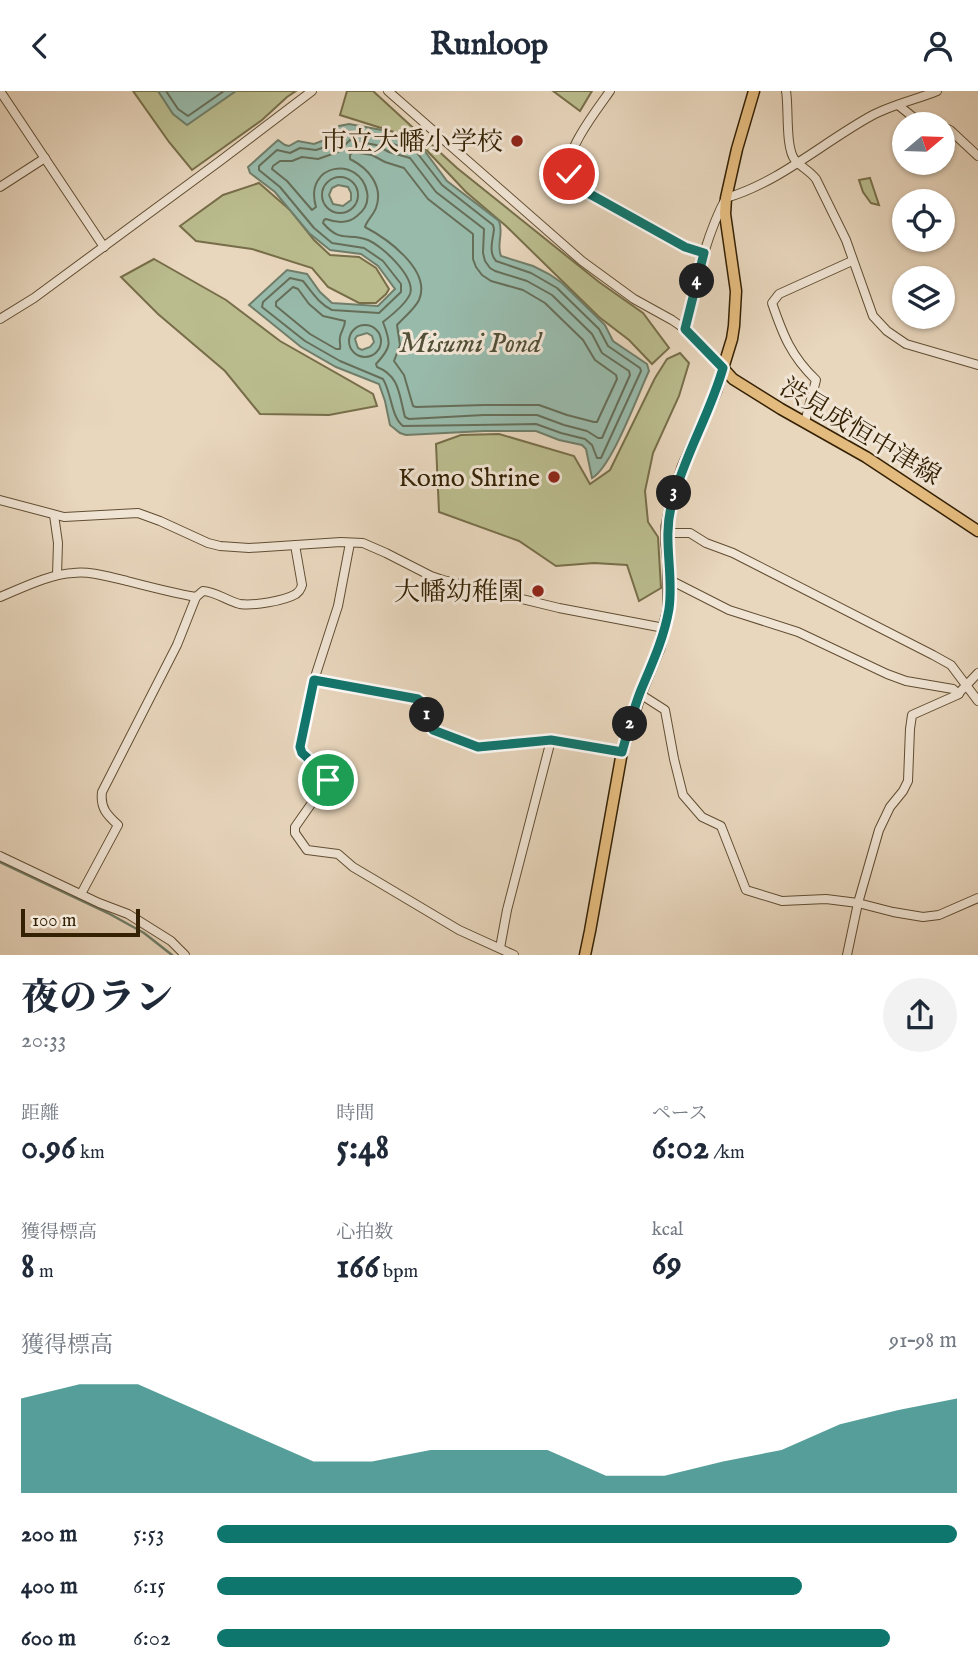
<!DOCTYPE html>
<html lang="ja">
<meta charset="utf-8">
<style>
:root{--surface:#fff;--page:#f2f2f3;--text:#1f2937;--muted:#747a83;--accent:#0f766e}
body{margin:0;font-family:"IM FELL English","Noto Serif JP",serif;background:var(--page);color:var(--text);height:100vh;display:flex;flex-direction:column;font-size:26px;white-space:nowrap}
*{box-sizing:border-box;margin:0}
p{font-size:23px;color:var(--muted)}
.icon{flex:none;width:38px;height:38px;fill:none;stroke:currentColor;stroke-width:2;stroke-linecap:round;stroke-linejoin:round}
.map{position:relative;height:864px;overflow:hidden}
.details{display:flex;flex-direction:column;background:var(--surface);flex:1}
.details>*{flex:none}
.needle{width:46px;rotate:71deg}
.fabs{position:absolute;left:892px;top:21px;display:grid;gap:14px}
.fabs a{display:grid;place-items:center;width:63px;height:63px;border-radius:50%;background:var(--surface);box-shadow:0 2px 5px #0004;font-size:35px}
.scale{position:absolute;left:21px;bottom:18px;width:119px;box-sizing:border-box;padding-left:7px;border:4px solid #342104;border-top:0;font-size:19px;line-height:24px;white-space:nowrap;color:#342104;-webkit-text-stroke:5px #f0e4d4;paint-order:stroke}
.pin{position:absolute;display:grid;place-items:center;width:60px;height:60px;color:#fff;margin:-30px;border:4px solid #fff;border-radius:50%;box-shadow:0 2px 7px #0007}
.km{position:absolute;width:35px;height:35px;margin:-18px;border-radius:50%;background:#222;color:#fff;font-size:19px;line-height:35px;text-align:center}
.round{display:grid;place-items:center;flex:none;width:74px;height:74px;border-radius:37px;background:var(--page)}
.headline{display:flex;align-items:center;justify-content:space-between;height:119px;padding:0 21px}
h1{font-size:38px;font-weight:800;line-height:52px}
.metrics{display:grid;grid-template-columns:repeat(3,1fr);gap:10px;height:119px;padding:7px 21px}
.metrics div{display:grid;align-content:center}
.metrics b{font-size:35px;font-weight:800}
.metrics small{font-size:19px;font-weight:400}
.metrics p{font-size:19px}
.chart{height:196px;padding:14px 21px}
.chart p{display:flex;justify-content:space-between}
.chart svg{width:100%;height:126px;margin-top:7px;fill:var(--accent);opacity:.7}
ul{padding:0 21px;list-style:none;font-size:23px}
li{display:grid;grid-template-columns:112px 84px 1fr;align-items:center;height:52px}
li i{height:18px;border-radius:9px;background:var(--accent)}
header{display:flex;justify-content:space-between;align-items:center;height:91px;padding:0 21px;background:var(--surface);font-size:32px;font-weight:800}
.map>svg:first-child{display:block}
.green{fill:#babc8e;stroke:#776e49;stroke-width:2}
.water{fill:#98baab;stroke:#707d68;stroke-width:2;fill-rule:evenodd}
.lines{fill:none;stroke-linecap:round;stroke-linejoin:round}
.shore{stroke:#666e58;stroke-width:2}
.stream{stroke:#707d68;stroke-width:2.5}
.minor-casing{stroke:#614e32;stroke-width:10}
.major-casing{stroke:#342104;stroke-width:13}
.minor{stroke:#f0e4d4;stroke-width:8}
.major{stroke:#e4bb7e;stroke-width:10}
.route-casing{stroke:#fff;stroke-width:14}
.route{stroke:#0f766e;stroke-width:9}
.poi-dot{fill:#8f2418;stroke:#f0e4d4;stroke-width:2.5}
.labels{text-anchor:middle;stroke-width:6;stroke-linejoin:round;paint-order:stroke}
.poi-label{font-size:26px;fill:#342104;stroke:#f0e4d4;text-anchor:end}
.street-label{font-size:26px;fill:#342104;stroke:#f0e4d4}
.water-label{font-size:28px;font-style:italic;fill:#524f36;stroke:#f0e4d4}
</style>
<header><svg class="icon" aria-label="back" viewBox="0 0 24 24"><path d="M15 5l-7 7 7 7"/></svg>Runloop<svg class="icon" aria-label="person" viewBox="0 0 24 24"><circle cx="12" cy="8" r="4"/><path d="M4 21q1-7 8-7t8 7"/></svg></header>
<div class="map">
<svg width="978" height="864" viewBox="0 0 978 864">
<rect width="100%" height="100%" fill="#e8d6bd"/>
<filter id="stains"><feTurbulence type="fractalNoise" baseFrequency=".00286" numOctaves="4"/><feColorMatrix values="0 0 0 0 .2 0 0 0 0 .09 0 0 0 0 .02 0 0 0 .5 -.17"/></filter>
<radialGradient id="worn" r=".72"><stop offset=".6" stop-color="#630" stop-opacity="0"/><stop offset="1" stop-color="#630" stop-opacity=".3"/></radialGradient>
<!-- green -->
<g class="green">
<polygon points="133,0 296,0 287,6 262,29 192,79 169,51"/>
<polygon points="347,0 373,0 457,77 599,191 643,222 669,257 652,273 629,249 599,226 506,135 466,101 416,48 340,24"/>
<polygon points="553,0 592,0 580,20"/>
<polygon points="870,87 879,114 871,112 863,101 859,89"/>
<polygon points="259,92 290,119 314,149 330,164 359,166 376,177 389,198 386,203 376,212 359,212 328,196 312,177 252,158 196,150 180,135 223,104"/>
<polygon points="154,168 226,209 280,250 373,303 377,315 329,324 260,323 225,280 158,223 121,186"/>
<polygon points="680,262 689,272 679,305 653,362 645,400 648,431 658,446 661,497 639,510 627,474 594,472 556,475 519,450 439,421 436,353 461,344 499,343 574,365 590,393 610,379 655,287 667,268"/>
</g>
<!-- water -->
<g class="water">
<polygon points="158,0 236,0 187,34 173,23"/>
<path d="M349,33l33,6 13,8 12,4h11l29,39 52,40c5,12 -3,24 2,35l32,10 16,8 13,9 43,42 8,16 34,23 2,7c-11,23 -37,96 -57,107l-6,-29 -4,-4 -23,-5 -23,-9h-52l-78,4 -6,-2 -10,-8 -5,-24 -6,-17 -43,-17 -35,-20 -52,-42 38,-35 20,4 13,18 12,11 46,3 17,-17 -17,-23 -17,-12 -31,-4 -21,-17 -34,-41 -25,-19 -2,-6 30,-27 7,5 4,1 9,-5 16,3 16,-6 9,-12zM338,94l10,2 3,6v7l-8,6 -10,-2 -4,-9 3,-7zM367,242l5,3 2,6 -4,5 -8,3 -4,-2 -3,-9 2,-3z"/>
</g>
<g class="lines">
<!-- shore -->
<g class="shore">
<polyline points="166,0 178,18 188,25 224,0"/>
<path d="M349,40l30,6 14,7 12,4 9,1 28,36 51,40 1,4c-1,11 -6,23 2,32l35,12 26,15 42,41 9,17 32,22 1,3 -40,87h-4l-5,-13 -7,-6 -24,-6 -25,-9 -133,2c-12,-9 -11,-32 -20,-47l-43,-18 -35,-20 -43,-34 1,-5 27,-24 13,3c9,11 16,23 29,29l47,3 22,-21v-8l-18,-23 -19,-13 -32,-5 -18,-15 -34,-41 -21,-17v-4l18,-16 13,3 10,-5 16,2 18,-6 9,-11z"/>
<path d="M350,49l26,5 13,7 21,6 26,34 48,37 -1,24 2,8 5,7 5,3 32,10 25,14 40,39 10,19 27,18 1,4 -28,63h-4l-11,-7 -23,-6 -27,-10h-53l-75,4 -4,-2c-6,-22 -5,-41 -28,-50l-1,-3c16,-17 15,-21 7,-42 9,-7 23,-18 27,-28 6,-17 -28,-48 -42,-54 -20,-8 -27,4 -45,-17l1,-3 2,-1c11,4 22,5 31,-3 8,-6 12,-14 10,-24 -7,-37 -64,-29 -51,15l-4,3 -25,-29 -15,-12 1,-3 7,-5h12l10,-4 16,2 20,-7z"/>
<path d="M353,61l19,3 13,7 19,6 24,31 45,35v25l3,8 6,8 9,6 32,9 22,13 38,37 12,20 21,15 1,4 -20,43h-3l-27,-7 -28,-10h-55l-68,2 -3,-1 -9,-31 -10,-14 6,-16 -3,-20c7,-8 17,-15 22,-25 13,-30 -33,-62 -54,-73 2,-7 8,-11 11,-19 8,-22 -8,-40 -26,-49v-4z"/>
<circle cx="340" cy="104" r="18"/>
<path d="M293,196l5,2 11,15 14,12 22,5c0,6 -4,10 -5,16 -1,5 1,7 0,12h-4l-26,-15 -34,-28v-4z"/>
<circle cx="365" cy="250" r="16"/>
</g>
<!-- stream -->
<polyline class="stream" points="0,771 108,822 144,842 172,864"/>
<!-- minor casing -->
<g class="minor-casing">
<g id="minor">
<polyline points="0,0 104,156"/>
<polyline points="388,0 582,170 634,208 672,229 685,238 723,277"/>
<path d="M610,0c-12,17 -48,63 -41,83 3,9 11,14 19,19l97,54 19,6"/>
<path d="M786,0c3,16 -1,57 9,69 6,7 15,11 21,19l30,61 27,76 14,15 19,13 72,21"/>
<polyline points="898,14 913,26 935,33"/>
<polyline points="943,36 950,39 978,65"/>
<polyline points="0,96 45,67"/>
<polyline points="0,228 34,207 220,70 312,0"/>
<path d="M685,238c11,-44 19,-90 41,-131 54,-16 96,-55 145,-82 20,-11 44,-16 66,-25"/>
<path d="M805,331l11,-42c-25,-24 -33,-45 -44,-77l7,-9 73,-33"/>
<polyline points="0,409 64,426 138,422 160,430 208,452 220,455 249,457 341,451 363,452 386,462 431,485 443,489 559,517 664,537"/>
<polyline points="54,424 58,452 57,484"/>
<polyline points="667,442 690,442 706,452 733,462 933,564 951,574 978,610"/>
<polyline points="350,452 338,515 314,589 300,656 302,662 329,685 328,689 295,736 295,742 307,759 338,763 353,776 459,839 514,864"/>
<polyline points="670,489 729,519 798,541 887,583 906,590 953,598 959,603"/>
<path d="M0,506c22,-9 50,-23 73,-24 18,-2 36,4 54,8 23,6 46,12 69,16"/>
<polyline points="314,589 418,608 422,611 433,639 478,656 551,649 622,661"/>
<polyline points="640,603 665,619 674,668 683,704 702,726 721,735 746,799 782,810 826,808 858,812 893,821 923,826 939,824 978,807"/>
<polyline points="0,765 99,812 128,823 171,850 185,864"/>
<path d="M81,803l37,-69c-11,-10 -18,-17 -16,-33l75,-147 19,-48 7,-6c14,1 24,10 37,13 13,2 44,-3 56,-10 5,-4 4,-4 6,-9l-7,-40"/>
<polyline points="500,857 507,819 551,649"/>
<polyline points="847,864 858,812 879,739 890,716 903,700 908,690 910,638 912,624 957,604 978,582"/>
</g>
</g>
<!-- major casing -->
<g class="major-casing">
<g id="major">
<polyline points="723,277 733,288 781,318 866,366 978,440"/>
<polyline points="585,864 590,840 622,661 640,603 659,557 669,517 669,473 667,453 667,435 671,415 683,376 716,300 732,248 734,235 736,200 725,123 726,107 737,58 754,0"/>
</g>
</g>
<!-- minor -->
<use href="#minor" class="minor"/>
<!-- major -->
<use href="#major" class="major"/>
</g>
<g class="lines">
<!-- route casing -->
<g class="route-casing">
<path id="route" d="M328,689v-4l-26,-23 -2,-6 14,-67 104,19 4,3 11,28 45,17 73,-7 71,12c6,-21 11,-42 19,-62 11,-26 23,-52 28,-81 5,-36 -7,-70 3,-106 12,-47 38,-89 51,-135l-38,-39 19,-76 -19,-6 -97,-54 -13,-8 -6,-11"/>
</g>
<!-- route -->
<use href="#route" class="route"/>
</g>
<!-- markers -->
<g class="poi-dot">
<circle cx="517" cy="50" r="7"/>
<circle cx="554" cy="386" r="7"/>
<circle cx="538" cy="500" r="7"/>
</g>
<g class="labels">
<!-- poi labels -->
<g class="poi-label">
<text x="503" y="59">市立大幡小学校</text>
<text x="540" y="395">Komo Shrine</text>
<text x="524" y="509">大幡幼稚園</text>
</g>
<!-- street labels -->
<g class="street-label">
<text transform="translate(861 340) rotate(31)" y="9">渋見成恒中津線</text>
</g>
<!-- water labels -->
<g class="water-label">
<text x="470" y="261">Misumi Pond</text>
</g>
</g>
<rect width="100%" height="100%" filter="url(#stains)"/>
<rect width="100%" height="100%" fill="url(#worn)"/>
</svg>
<div class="fabs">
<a><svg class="needle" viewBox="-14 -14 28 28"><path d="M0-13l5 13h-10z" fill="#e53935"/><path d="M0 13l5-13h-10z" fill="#747a83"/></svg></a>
<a><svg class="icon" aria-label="locate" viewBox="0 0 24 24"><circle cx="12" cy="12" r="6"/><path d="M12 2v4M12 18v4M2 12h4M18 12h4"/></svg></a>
<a><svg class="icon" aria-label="layers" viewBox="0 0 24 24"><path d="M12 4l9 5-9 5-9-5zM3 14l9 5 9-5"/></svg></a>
</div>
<div class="scale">100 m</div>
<div class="pin" style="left:328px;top:689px;background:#1e9e55"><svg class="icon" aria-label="arrive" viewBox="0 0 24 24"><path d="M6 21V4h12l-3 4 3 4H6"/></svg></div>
<div class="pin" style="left:569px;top:83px;background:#d93025"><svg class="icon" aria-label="check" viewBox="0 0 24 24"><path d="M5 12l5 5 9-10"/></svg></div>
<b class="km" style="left:427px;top:624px">1</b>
<b class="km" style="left:630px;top:633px">2</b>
<b class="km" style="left:674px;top:402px">3</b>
<b class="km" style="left:697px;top:190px">4</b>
</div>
<section class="details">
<div class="headline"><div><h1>夜のラン</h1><p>20:33</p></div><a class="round"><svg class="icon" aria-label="share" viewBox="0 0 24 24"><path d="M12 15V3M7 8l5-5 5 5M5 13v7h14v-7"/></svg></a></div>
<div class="metrics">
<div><p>距離</p><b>0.96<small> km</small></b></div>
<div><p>時間</p><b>5:48</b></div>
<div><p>ペース</p><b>6:02<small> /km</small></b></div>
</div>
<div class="metrics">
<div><p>獲得標高</p><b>8<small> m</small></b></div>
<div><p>心拍数</p><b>166<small> bpm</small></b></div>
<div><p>kcal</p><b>69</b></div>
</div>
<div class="chart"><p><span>獲得標高</span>91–98 m</p>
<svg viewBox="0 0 160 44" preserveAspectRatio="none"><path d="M0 44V11L10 6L20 6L30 15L40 24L50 33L60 33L70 29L80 29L90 29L100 38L110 38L120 33L130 29L140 20L150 15L160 11V44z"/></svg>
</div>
<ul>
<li><b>200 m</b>5:53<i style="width:100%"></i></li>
<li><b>400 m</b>6:15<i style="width:79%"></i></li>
<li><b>600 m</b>6:02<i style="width:91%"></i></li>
</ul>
</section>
